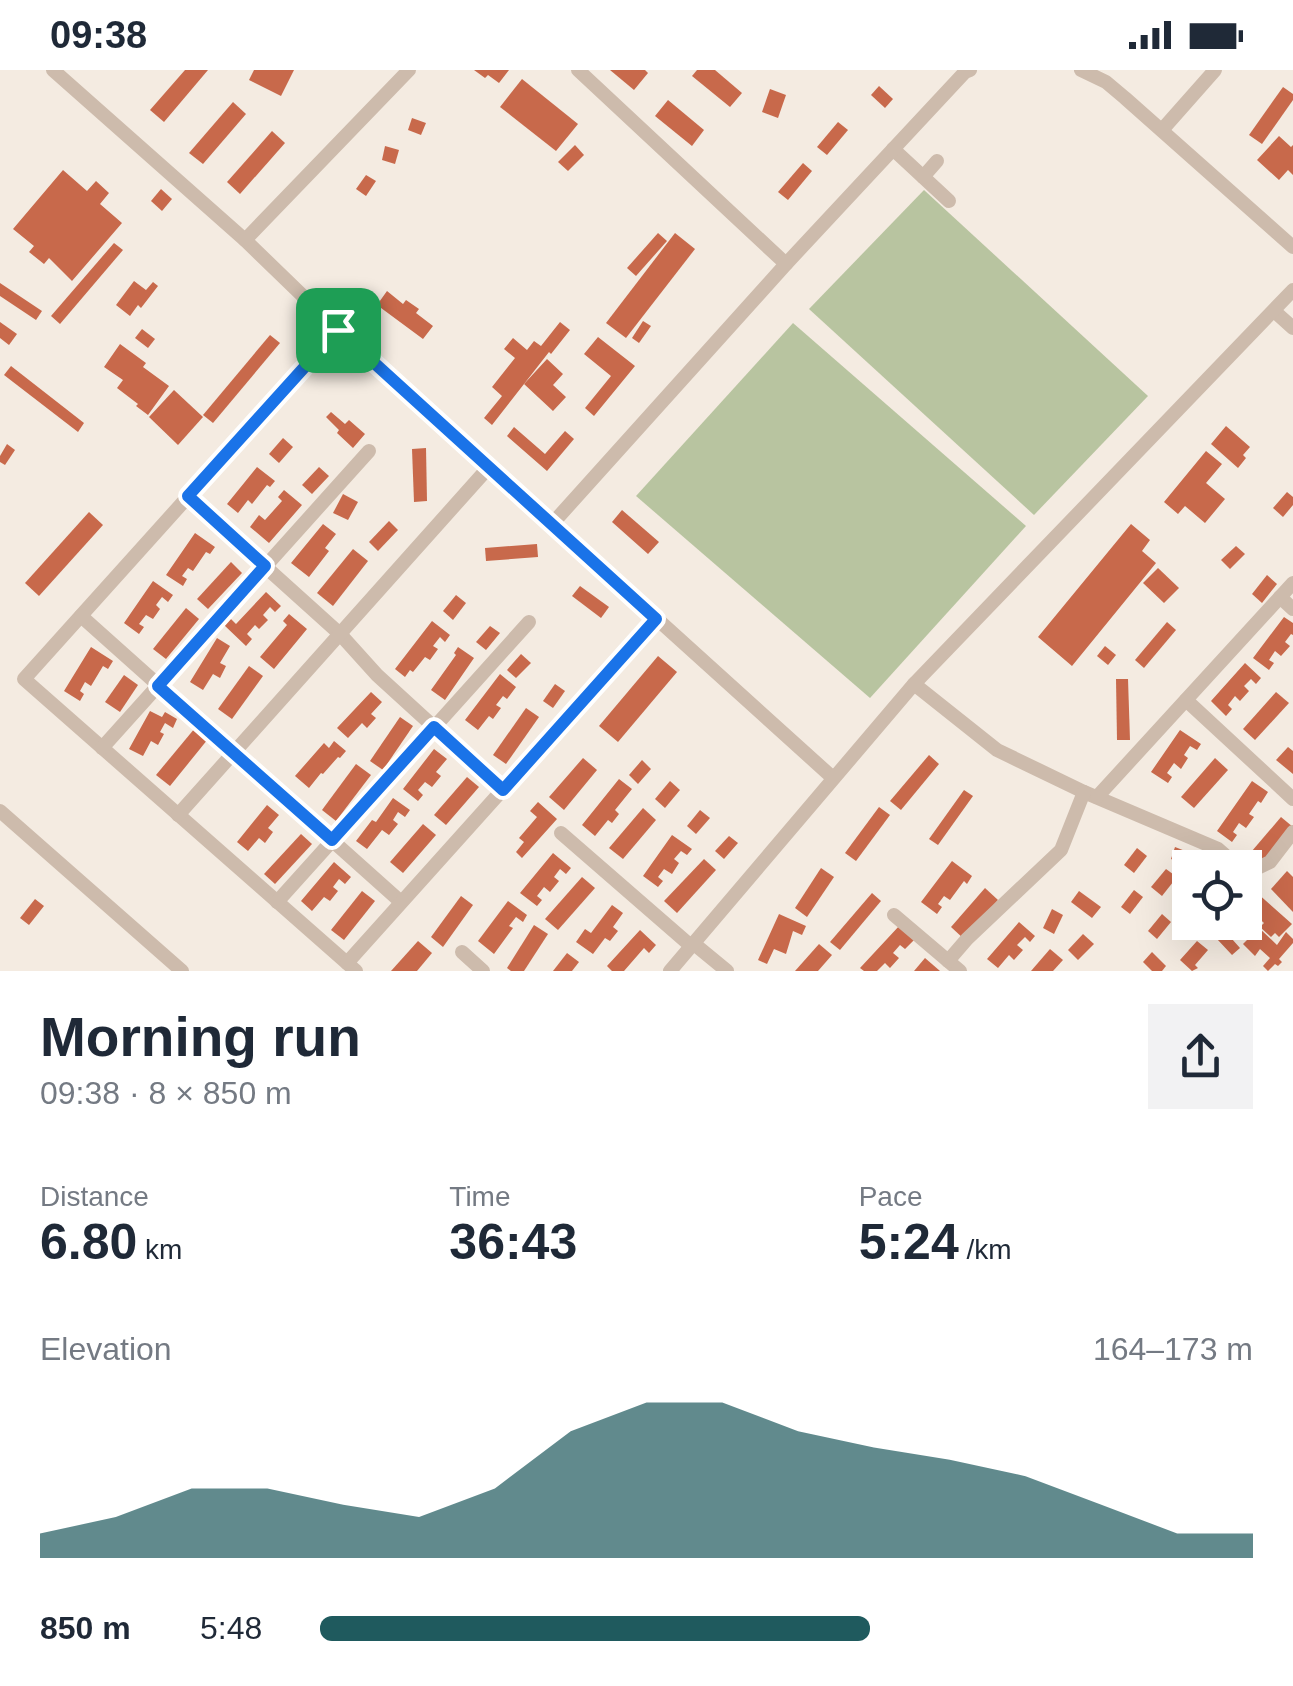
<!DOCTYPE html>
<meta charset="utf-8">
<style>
:root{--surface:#fff;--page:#f2f2f3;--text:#1f2937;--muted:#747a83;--accent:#1f5a5e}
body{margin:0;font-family:Helvetica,sans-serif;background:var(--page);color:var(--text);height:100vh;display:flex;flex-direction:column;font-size:38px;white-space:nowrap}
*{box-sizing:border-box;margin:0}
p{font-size:32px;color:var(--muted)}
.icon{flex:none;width:55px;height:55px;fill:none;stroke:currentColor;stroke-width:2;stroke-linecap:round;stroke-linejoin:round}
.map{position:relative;height:901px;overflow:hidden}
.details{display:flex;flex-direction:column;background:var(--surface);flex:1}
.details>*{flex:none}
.controls{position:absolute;left:1172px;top:780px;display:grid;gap:20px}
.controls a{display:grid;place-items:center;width:90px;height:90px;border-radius:0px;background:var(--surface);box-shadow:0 10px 40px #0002;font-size:50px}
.pin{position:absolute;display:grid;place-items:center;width:85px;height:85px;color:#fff;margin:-42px;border-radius:20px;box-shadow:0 5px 15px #0006}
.round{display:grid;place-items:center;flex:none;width:105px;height:105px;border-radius:0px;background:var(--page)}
.headline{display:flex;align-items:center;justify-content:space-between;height:170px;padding:0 40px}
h1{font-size:55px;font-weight:600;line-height:75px}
.figures{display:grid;grid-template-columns:repeat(3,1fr);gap:15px;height:170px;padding:10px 40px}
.figures div{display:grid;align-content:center}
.figures b{font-size:50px;font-weight:600}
.figures small{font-size:28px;font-weight:400}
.figures p{font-size:28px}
.chart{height:280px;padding:20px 40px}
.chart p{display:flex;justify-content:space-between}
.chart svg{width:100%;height:180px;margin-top:10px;fill:var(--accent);opacity:.7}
ul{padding:0 40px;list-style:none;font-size:32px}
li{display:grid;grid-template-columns:160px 120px 1fr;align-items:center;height:75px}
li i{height:25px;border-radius:12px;background:var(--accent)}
.status{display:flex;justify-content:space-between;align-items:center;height:70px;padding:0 50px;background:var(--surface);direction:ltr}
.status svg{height:28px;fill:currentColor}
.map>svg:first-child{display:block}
.green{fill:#b8c4a0}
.building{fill:#c8694b}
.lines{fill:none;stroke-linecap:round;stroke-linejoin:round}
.minor{stroke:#cdbbac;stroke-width:14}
.route-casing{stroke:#fff;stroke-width:20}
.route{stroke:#1a73e8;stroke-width:12}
</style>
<div class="status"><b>09:38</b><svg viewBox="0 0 49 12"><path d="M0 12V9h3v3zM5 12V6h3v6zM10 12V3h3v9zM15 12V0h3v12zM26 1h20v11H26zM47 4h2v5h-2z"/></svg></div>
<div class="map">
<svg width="1293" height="901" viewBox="0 0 1293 901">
<rect width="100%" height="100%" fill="#f4ebe1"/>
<!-- green -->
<g class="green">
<polygon points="924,120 1148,326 1034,445 809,239"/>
<polygon points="793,253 1026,456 870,628 636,426"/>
</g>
<!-- building -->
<g class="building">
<polygon points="185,0 208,0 164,52 150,40"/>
<polygon points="254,0 294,0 281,26 249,10"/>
<polygon points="474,0 509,0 499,13 488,5 485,8"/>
<polygon points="610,0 645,0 648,3 634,20"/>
<polygon points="697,0 715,0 742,23 730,37 692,6"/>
<polygon points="522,9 578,54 556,81 500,37"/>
<polygon points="879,16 893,29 885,38 871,25"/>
<polygon points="1283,17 1293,24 1293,30 1262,74 1249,65"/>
<polygon points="770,19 786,25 778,48 762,42"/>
<polygon points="668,30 704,60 692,76 655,46"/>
<polygon points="233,32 246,44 203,94 189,83"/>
<polygon points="412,48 426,53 421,65 408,60"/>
<polygon points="838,52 848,60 827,85 817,77"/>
<polygon points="272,61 285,73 240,124 227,112"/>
<polygon points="1279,66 1291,77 1293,75 1293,105 1288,100 1279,110 1257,90"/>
<polygon points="575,75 584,85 568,101 558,92"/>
<polygon points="385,76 399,80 395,94 382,90"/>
<polygon points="803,93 812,101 788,130 778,122"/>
<polygon points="63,100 87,121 96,111 109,123 100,134 122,153 72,211 49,188 44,194 29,182 34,176 13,159"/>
<polygon points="366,105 376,111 366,126 356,119"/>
<polygon points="161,119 172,129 162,141 151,131"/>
<polygon points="658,163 667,171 636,206 627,198"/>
<polygon points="675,163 695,179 626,268 606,253"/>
<polygon points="114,173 123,180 60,254 51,246"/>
<polygon points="134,211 146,220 153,212 158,216 141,238 138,235 130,246 116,235"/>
<polygon points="0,213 42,241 36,250 0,226"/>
<polygon points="387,221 403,234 406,230 419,239 416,243 433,256 423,269 377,235"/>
<polygon points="643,251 651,256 639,273 632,268"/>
<polygon points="0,252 17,264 9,275 0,268"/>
<polygon points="560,252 570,260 551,284 549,282 492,355 484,348 502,326 492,317 515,288 504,279 513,268 527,280 534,271 541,276"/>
<polygon points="142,259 155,269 148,278 135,268"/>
<polygon points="270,265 280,273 213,353 203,345"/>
<polygon points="598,267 635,296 594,346 585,338 611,306 584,284"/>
<polygon points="120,274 146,293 143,297 169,316 148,345 136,336 138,334 117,318 123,310 104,297"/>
<polygon points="547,289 563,304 553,315 566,327 553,341 524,314"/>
<polygon points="11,296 84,353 78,362 4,305"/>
<polygon points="174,320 203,347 178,375 149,347"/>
<polygon points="331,342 345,354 349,350 365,364 353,378 337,363 339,360 326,347"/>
<polygon points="1226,356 1250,377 1243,385 1246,388 1238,398 1211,374"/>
<polygon points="514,357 545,384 565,361 574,369 547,401 507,366"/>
<polygon points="283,368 293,377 279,393 269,384"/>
<polygon points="7,374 15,380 5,395 0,392 0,386"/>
<polygon points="426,378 427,431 414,432 412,379"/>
<polygon points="1206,381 1222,394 1206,413 1225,429 1205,453 1185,436 1178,444 1164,432"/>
<polygon points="257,397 275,411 270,417 267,415 252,434 248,430 238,443 227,434"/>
<polygon points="319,397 329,406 312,424 302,415"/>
<polygon points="284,420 302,435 269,473 250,457 259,445 265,450 282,431 278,427"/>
<polygon points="1287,422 1293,427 1293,435 1283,447 1273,438"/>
<polygon points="343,424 358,432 348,450 333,443"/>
<polygon points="622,440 659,472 648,484 612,452"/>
<polygon points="89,442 103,455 39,526 25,513"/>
<polygon points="389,451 398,460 378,481 369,472"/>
<polygon points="323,454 336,464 325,478 329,481 309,507 291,493"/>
<polygon points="1131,454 1150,470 1142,481 1156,493 1072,596 1038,567"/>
<polygon points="195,463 215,477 210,484 206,482 193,501 188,498 182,506 187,509 183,516 166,505"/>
<polygon points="537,474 538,487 486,491 485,478"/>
<polygon points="1236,476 1245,484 1230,499 1221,490"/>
<polygon points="353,479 368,491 333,536 317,523"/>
<polygon points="231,492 242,503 208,539 197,529"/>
<polygon points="1158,498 1179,518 1164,533 1143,513"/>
<polygon points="1267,505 1277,514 1262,533 1252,524"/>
<polygon points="153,511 173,525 168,532 162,527 156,535 160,539 153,549 146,545 139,554 144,557 139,564 124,553"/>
<polygon points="580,516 609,537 601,548 572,526"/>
<polygon points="266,522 281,536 275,542 270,537 263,545 268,550 259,559 255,555 247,564 252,569 246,576 224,555 230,548 236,554"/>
<polygon points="456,525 466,533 453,550 443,541"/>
<polygon points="186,538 199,549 166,589 153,579"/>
<polygon points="289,544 307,559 274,599 260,587 287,555 283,551"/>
<polygon points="1284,547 1293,553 1293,565 1291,564 1285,572 1290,576 1281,586 1275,581 1269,590 1274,593 1269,600 1253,588"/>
<polygon points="432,551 450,565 445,572 440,567 433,576 438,579 430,590 425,587 413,602 410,600 405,607 395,599"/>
<polygon points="1167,552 1176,560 1144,598 1135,590"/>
<polygon points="490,556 500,563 486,580 476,572"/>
<polygon points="217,568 230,576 220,593 226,596 220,608 213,604 203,620 190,612"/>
<polygon points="1105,576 1116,585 1108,595 1097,586"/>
<polygon points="91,577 113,591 108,599 103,596 91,616 85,612 80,621 84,624 80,631 64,621"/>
<polygon points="458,577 474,588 445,630 431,620 456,585 454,583"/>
<polygon points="521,584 531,593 516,608 507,600"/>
<polygon points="658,586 677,602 618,672 599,656"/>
<polygon points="1245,593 1261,608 1256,614 1251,609 1244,616 1249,621 1240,631 1235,626 1228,635 1232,639 1226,646 1211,631"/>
<polygon points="249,596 263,606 232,649 218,639"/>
<polygon points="500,604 516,617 507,629 503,626 496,635 501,638 493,649 489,646 478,660 465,650"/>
<polygon points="124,605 138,615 120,642 105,632"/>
<polygon points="1116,609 1128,609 1130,670 1117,670"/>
<polygon points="555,614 565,621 553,638 543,631"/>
<polygon points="371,622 382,632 371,644 376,648 367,658 362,653 348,668 337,658"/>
<polygon points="1276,622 1289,633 1255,670 1243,659"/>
<polygon points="526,638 539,647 506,694 493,685"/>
<polygon points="150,641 162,647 165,642 177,649 173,658 165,653 160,662 164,664 158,675 151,671 143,686 129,679"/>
<polygon points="400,647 413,656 383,700 370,691"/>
<polygon points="195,658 208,669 170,716 156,705"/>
<polygon points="1180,660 1201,674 1197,680 1190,676 1184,685 1188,688 1181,699 1174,693 1167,703 1172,707 1168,713 1151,702"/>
<polygon points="334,671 346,681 340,688 338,687 323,704 321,703 309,718 295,706 324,673 329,678"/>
<polygon points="1288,677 1293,681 1293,704 1276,690"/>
<polygon points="434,679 447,689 436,702 441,706 432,717 425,712 418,720 423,725 418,731 403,719"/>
<polygon points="929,685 939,694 901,740 890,731"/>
<polygon points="583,688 597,700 564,740 549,727"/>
<polygon points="1215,688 1228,700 1194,738 1181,727"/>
<polygon points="642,690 651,699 638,714 629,705"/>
<polygon points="356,694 371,705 336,751 322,740"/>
<polygon points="467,707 479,717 446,755 434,745"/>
<polygon points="619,709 632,719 615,740 619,744 612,753 608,750 595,766 582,755"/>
<polygon points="670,711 680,720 665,738 655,729"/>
<polygon points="1252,711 1268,722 1261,733 1258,731 1249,744 1254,747 1246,758 1239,753 1233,762 1237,765 1232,772 1217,761"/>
<polygon points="964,720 973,726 938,775 929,769"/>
<polygon points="393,728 410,740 405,747 398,742 393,750 398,754 389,765 382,760 367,779 356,771 372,750 376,752"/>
<polygon points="538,732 557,749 522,788 516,782 524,772 519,768 537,747 530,741"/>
<polygon points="267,735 279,745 268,758 273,762 265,773 259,768 248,781 237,772"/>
<polygon points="879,737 890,745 856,791 845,783"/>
<polygon points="643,738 656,750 623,789 609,778"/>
<polygon points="700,740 710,748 696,764 687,756"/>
<polygon points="1281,747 1293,757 1259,799 1246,788"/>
<polygon points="423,754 436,765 403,803 390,792"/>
<polygon points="301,764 312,774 275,814 264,804"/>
<polygon points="672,765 692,779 687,785 681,781 674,789 679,793 672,804 664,799 658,807 663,811 658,817 643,806"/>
<polygon points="729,766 738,773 724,789 715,781"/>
<polygon points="1175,777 1208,790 1205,798 1193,798 1171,789"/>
<polygon points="1137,778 1147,786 1134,803 1124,795"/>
<polygon points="553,783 571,798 566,804 560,799 554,807 559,811 550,822 544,817 537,826 542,830 537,836 520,823"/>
<polygon points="704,789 716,800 677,843 664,831"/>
<polygon points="952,791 972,806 967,814 964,811 950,830 944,826 938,834 942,837 937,844 921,832"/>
<polygon points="334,792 351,807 345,814 339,809 333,817 338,821 330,831 324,827 312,841 301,831"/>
<polygon points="821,798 834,807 807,847 795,838"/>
<polygon points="1166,799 1177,807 1162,826 1151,817"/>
<polygon points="1287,801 1293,807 1293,842 1271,819"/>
<polygon points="582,807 595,818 558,860 545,849"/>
<polygon points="1247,814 1292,854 1279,867 1275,863 1271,867 1260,857 1264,853 1248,838 1245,842 1245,816"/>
<polygon points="985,818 998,830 964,869 951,857"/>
<polygon points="1134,820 1143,827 1130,844 1121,837"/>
<polygon points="362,821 375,831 344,870 331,860"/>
<polygon points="1079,821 1101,837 1092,848 1071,832"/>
<polygon points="872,823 881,831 840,880 830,872"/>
<polygon points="461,826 473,835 443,877 431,867"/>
<polygon points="35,829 44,836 29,855 20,848"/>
<polygon points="508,831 527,845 523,852 516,847 509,856 513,858 494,884 478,871"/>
<polygon points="612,835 623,843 613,857 618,861 610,871 605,868 593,884 576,872 585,859 591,863"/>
<polygon points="1052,839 1063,845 1054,864 1043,858"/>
<polygon points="1249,841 1262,853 1258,857 1277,875 1286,862 1293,869 1293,873 1279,889 1282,892 1278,896 1275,894 1268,901 1263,896 1270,888 1260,879 1255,886 1243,874 1247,870 1241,865 1237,869 1234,869 1224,860 1240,878 1232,885 1201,852 1216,852 1221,857 1218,852 1245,852 1245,844"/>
<polygon points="779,844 806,856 802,865 793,861 786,884 774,879 767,894 758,890"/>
<polygon points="1162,844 1171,852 1157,869 1148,861"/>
<polygon points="1019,852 1035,866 1030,872 1025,867 1017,875 1023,880 1014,890 1009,885 998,898 987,889"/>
<polygon points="534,855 548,864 524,901 511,901 507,898"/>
<polygon points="900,855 915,869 905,879 900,875 893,883 899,888 890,898 885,893 877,901 864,901 860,898"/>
<polygon points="640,860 656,875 649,883 644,878 624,901 612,901 607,896"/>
<polygon points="1083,864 1094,874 1078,890 1068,880"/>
<polygon points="418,871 432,883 417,901 391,901"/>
<polygon points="1197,871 1208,880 1195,895 1198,898 1192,901 1180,890"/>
<polygon points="819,874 832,885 818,901 795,901"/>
<polygon points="1050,879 1063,890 1053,901 1031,901"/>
<polygon points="1152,882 1166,896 1162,901 1152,901 1143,892"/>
<polygon points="567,883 579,892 572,901 553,901"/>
<polygon points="925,888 940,901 914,901"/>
</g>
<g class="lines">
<!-- minor -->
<g class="minor">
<polyline points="53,0 245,170 338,260 552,454"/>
<polyline points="578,0 786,194"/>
<polyline points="1081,0 1106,12 1125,28 1293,177"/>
<polyline points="1162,60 1215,0"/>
<polyline points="893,79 949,131"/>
<polyline points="923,107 937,91"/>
<polyline points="245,170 409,0"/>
<polyline points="1274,241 1293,258"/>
<polyline points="338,260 24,609 356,901"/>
<polyline points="188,427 340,564 377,605 503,720"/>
<polyline points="1280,527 1293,539"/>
<polyline points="81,546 401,832"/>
<polyline points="914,614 997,680 1084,722 1218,779 1240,798"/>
<polyline points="1186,630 1293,729"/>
<polyline points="102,678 369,381"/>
<polyline points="833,708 552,454 786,194 965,2 970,0"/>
<polyline points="1097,727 1293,513"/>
<polyline points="0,741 182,901"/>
<polyline points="178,745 489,397"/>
<polyline points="561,763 691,876"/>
<polyline points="1245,801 1247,803 1270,792 1293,762"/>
<polyline points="277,832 529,552"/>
<polyline points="894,845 960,901"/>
<polyline points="693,873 727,901"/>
<polyline points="462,882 483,901"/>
<polyline points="948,891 967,869 1061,780 1084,722"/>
<polyline points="347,893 656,549"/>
<polyline points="670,901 914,614 1293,220"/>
</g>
</g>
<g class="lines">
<!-- route casing -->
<g class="route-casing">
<polygon id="route" points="338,260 656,549 503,720 434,657 332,770 158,616 265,496 188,426"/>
</g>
<!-- route -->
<use href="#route" class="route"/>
</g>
</svg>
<div class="controls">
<a><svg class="icon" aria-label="locate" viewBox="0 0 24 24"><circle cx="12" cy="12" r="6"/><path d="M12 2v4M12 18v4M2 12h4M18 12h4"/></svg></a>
</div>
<div class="pin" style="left:338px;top:260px;background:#1e9e55"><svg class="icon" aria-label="arrive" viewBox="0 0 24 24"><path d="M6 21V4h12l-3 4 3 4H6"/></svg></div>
</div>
<section class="details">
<div class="headline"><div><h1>Morning run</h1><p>09:38 · 8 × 850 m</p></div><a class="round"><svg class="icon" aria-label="share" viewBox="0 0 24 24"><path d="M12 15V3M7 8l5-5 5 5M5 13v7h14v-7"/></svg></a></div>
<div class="figures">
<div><p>Distance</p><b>6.80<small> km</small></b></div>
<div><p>Time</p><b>36:43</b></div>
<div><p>Pace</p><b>5:24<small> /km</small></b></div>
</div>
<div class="chart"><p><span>Elevation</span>164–173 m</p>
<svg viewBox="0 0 160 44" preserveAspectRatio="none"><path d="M0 44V38L10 34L20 27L30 27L40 31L50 34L60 27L70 13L80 6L90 6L100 13L110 17L120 20L130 24L140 31L150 38L160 38V44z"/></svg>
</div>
<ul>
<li><b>850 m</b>5:48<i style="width:59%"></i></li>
</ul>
</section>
